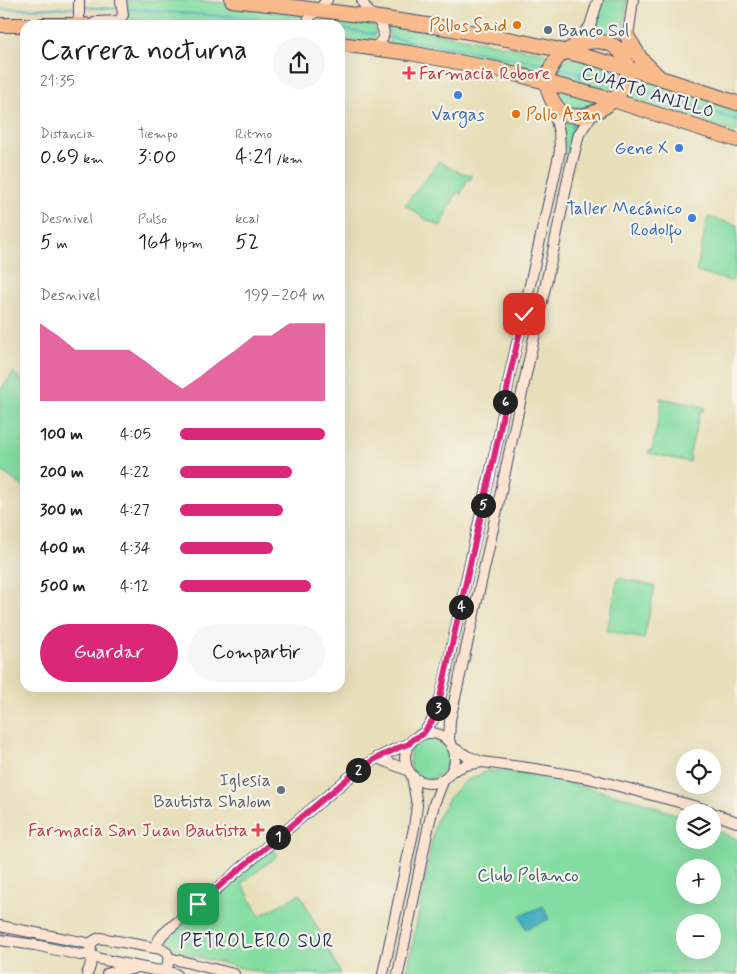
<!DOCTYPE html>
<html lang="es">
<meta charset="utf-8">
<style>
:root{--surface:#fff;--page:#f6f6f6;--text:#222;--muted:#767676;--accent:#db2777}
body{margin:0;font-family:Mynerve,sans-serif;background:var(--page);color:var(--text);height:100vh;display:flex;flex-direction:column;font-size:19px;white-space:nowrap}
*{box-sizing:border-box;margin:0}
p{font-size:16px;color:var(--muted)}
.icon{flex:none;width:28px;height:28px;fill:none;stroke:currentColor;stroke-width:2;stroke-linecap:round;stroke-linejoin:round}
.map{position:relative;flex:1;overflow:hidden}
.drawer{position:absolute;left:20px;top:20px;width:325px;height:672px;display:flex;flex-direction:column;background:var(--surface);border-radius:15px;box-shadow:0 5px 20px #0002}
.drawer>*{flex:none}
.fabs{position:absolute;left:676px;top:749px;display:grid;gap:10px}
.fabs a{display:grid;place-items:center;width:45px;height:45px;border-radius:50%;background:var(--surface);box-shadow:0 5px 20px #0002;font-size:25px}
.pin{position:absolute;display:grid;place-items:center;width:42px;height:42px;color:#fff;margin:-21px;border-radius:10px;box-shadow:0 2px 8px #0006}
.km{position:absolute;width:25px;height:25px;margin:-12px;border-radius:50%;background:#222;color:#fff;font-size:14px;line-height:25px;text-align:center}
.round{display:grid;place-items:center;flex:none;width:52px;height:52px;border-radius:26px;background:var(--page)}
.overview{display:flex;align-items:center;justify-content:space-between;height:85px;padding:0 20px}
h1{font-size:28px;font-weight:600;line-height:38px}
.stats{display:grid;grid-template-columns:repeat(3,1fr);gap:8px;height:85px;padding:5px 20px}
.stats div{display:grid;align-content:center}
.stats b{font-size:21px;font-weight:600}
.stats small{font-size:14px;font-weight:400}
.stats p{font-size:14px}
.chart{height:140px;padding:10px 20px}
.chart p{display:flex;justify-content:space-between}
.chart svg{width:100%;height:90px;margin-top:5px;fill:var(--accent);opacity:.7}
.action{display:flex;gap:10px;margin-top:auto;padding:10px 20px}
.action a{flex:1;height:58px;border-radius:30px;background:var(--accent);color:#fff;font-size:20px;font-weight:600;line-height:58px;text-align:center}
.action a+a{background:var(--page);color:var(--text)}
ul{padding:0 20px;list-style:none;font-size:16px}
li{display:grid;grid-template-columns:80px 60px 1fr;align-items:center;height:38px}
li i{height:12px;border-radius:6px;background:var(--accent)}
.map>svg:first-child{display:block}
.green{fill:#83dda2;stroke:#4f8680;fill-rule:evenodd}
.water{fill:#42aec1;stroke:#2e6e90}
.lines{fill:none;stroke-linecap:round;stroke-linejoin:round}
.stream{stroke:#42aec1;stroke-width:2}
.secondary-casing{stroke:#3a496c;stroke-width:12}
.highway-casing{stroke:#3a496c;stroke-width:16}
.secondary{stroke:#fde4d1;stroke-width:10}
.highway{stroke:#fabb8c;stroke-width:14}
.route-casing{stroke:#fff;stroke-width:10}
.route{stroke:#db2777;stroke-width:6}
.food-dot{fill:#e8710a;stroke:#f7f3e8;stroke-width:2}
.service-dot{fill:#5c6f8a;stroke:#f7f3e8;stroke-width:2}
.health-dot{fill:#e0444e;stroke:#f7f3e8;stroke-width:2}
.shop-dot{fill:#3f7fe0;stroke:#f7f3e8;stroke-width:2}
.worship-dot{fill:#6b7280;stroke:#f7f3e8;stroke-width:2}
.labels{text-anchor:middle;stroke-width:4.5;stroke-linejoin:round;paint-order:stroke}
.food-label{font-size:18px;fill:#c56008;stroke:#f7f3e8;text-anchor:end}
.service-label{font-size:18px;fill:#4e5e75;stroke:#f7f3e8;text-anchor:start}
.health-label{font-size:18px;fill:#be3a42;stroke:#f7f3e8;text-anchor:start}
.street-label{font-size:18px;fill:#1b2f5e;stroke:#f7f3e8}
.shop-label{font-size:18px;fill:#366cbe;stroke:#f7f3e8;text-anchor:end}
.worship-label{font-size:18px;fill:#5b616d;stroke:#f7f3e8;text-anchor:end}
.park-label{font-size:18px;fill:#355a6f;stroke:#f7f3e8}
.neighbourhood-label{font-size:19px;letter-spacing:1px;fill:#1b2f5e;stroke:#f7f3e8}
</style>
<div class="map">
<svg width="737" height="974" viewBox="0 0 737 974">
<rect width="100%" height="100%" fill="#f7f3e8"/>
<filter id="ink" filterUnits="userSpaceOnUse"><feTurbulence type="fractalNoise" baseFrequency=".02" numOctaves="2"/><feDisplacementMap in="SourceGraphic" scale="10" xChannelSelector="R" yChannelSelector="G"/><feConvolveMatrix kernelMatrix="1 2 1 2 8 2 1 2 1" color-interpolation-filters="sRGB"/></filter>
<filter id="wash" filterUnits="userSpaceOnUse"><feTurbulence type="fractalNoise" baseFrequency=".0096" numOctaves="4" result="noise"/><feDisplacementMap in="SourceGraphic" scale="20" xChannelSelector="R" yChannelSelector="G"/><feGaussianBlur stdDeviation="1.12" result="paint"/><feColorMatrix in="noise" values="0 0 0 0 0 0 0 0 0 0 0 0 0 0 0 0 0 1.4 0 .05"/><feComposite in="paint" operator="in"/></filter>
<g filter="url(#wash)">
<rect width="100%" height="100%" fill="#e7dfba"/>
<!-- green -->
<g class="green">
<path d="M128,0h60l107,9c8,4 10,7 8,16h-98l-66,-4 -11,-3 -1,-2z"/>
<path d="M603,0h24l-5,43c-8,-11 -21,-10 -33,-10l8,-9z"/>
<polygon points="320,15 371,22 376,30 374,39 370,43 340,39 340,25 314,25 316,17"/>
<path d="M385,24l165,30 -7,6 -5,13 -76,-16 -74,-12c4,-7 1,-14 -3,-21z"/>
<path d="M569,57l51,13c0,10 -2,17 -10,23l-54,-14 1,-13z"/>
<polygon points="632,76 737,109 737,134 718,127 624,98 628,92"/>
<path d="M557,89l42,12c-19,9 -35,14 -42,-12z"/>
<polygon points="559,115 580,121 572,149 565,147 564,138"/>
<path d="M439,161c10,8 19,11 32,14v4l-4,1 -6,14 -4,-2 -16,34 -14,-6 -22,-15z"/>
<polygon points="708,217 737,225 737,267 732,281 696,272"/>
<polygon points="13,373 25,382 25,488 0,470 0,390"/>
<polygon points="660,398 704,407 704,410 700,412 689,456 691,457 690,462 648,453 649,451 652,450 662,402 660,399"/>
<polygon points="618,578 655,586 644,639 607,631"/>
<path d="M428,737c27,-1 29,34 5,41 -5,2 -11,1 -15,-2 -11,-7 -11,-26 -1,-34 3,-2 7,-4 11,-5z"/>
<path d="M487,771h22l40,7 91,23 45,17v22h27l1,-11 24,10v135h-330l29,-154 15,-25 15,-14zM685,868h27v27h-27zM685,922h27v28h-27z"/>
<path d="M272,850l3,1 3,4 -36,28 17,33 41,-22 41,80h-74l-97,-24c-5,-5 -5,-8 -2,-15l100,-83z"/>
</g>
<!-- water -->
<polygon class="water" points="543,906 549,919 526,929 520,916"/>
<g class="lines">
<!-- stream -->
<g class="stream">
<polyline points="347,2 347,0"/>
<polyline points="82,7 117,9"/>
<polyline points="0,9 75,8"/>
<polyline points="127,9 302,22"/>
<polyline points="315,24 319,25"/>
<polyline points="340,29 374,34"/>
<polyline points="388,37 525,60 545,64"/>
<polyline points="559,68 620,83"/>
<polyline points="579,81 580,73 581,71"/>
<polyline points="632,87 737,120"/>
<polyline points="556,209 574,121"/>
<polyline points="0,934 84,948"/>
<polyline points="98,950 157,962 161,964"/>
<polyline points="177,970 194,974"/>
</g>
</g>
</g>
<g filter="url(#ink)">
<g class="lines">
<!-- secondary casing -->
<g class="secondary-casing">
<g id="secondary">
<path d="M362,0c2,6 6,12 11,16 3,3 6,5 8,9 6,9 1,18 -8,23"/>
<polyline points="79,25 79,0"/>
<polyline points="90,25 97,22 119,21 123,15 121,0"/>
<path d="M307,25c2,-11 7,-11 14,-18 2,-2 4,-5 6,-7"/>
<polyline points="627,43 633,0"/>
<polyline points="573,46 590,26 598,0"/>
<circle cx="430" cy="758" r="25"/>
<polyline points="423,734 434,718 437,711 444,683 474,544 499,435 510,374 560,151 559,132 551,101"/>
<polyline points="449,742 450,720 489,547 528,365 554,247 569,174 579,134 593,113"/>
<polyline points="452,747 467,756 482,762 535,769 588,778 694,806 711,812"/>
<polyline points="377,758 407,770"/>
<polyline points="452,771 466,765 482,762"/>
<polyline points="712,813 737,822"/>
<polyline points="0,926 91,944"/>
<polyline points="0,940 35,945 80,955 91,953"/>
<path d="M157,948l1,-7 5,-7 183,-154c19,-16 39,-28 63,-36"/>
<polyline points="169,958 234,974"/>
<polyline points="166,971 176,974"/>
<path d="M87,974c3,-6 5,-14 4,-21 -1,-9 0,-12 9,-15l61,11 6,4c3,6 1,12 -1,18l-12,-1 -54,-11 -5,-2 -4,-3"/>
<path d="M107,974c9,-3 19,-3 28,-6"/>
<polyline points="383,974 414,828 417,805 412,776"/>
<polyline points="398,974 429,824 434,804 444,779"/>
</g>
</g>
<!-- highway casing -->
<g class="highway-casing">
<g id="highway">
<path d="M232,0c108,12 216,25 323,49 61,14 122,34 182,54"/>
<polyline points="0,25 25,25"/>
<polyline points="43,25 85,25"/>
<polyline points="627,36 641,59 657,75"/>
<path d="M597,41c11,1 20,4 26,14 22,37 -44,81 -67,51 -7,-9 -11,-22 -7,-33 6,-20 28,-31 48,-32z"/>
<polyline points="340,44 410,53 501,70 613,100 737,140"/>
</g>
</g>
<!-- secondary -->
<use href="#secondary" class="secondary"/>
<!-- highway -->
<use href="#highway" class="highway"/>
</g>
</g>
<g class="lines" filter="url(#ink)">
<!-- route casing -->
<g class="route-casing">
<polyline id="route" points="198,904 346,780 360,768 377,758 400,747 409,744 412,740 423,734 434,718 437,711 499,435 510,374 524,314"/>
</g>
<!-- route -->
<use href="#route" class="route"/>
</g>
<!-- markers -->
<g class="food-dot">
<circle cx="517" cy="25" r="5"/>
<circle cx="516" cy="114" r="5"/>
</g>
<circle class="service-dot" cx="548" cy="30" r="5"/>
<g class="health-dot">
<path d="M406.5 65.5h5v5h5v5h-5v5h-5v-5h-5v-5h5z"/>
<path d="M255.5 822.5h5v5h5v5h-5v5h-5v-5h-5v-5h5z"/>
</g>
<g class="shop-dot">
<circle cx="458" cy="95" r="5"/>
<circle cx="679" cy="148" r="5"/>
<circle cx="692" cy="218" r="5"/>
</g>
<circle class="worship-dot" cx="281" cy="790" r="5"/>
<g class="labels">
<!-- food labels -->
<g class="food-label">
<text x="507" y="31">Pollos Said</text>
<text x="526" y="120" text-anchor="start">Pollo Asan</text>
</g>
<!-- service labels -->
<g class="service-label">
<text x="558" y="36">Banco Sol</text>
</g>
<!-- health labels -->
<g class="health-label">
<text x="419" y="79">Farmacia Robore</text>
<text x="248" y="836" text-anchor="end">Farmacia San Juan Bautista</text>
</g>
<!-- street labels -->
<g class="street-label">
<text transform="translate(648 92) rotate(17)" y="6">CUARTO ANILLO</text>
</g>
<!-- shop labels -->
<g class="shop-label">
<text x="458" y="120" text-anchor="middle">Vargas</text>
<text x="669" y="154">Gene X</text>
<text x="682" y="214">Taller Mecánico<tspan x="682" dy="21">Rodolfo</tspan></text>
</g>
<!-- worship labels -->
<g class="worship-label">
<text x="271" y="786">Iglesia<tspan x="271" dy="21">Bautista Shalom</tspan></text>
</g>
<!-- park labels -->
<g class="park-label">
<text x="528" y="881">Club Polanco</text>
</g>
<!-- neighbourhood labels -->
<g class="neighbourhood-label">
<text x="257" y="947">PETROLERO SUR</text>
</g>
</g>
</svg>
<div class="fabs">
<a><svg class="icon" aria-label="locate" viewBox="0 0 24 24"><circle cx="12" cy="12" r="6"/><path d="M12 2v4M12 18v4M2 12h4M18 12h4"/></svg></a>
<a><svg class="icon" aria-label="layers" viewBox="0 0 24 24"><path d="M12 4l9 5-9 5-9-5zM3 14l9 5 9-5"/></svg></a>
<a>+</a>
<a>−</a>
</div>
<div class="pin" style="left:198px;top:904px;background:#1e9e55"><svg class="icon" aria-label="arrive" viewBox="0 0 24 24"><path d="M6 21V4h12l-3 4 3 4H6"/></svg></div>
<div class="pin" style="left:524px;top:314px;background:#d93025"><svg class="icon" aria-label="check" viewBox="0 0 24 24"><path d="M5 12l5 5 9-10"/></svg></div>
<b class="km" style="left:278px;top:837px">1</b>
<b class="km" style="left:358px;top:770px">2</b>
<b class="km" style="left:438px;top:708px">3</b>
<b class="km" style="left:461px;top:607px">4</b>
<b class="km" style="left:483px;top:505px">5</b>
<b class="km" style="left:505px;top:402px">6</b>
<section class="drawer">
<div class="overview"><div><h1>Carrera nocturna</h1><p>21:35</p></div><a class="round"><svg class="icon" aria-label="share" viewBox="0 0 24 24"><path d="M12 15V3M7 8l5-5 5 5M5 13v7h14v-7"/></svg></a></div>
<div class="stats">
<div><p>Distancia</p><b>0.69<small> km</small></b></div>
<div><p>Tiempo</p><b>3:00</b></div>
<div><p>Ritmo</p><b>4:21<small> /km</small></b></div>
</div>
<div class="stats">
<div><p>Desnivel</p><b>5<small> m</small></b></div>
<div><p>Pulso</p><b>164<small> bpm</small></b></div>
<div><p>kcal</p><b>52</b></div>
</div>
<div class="chart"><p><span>Desnivel</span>199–204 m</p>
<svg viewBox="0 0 160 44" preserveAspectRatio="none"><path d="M0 44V6L10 12L20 19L30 19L40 19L50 19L60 25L70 32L80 38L90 32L100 25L110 19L120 12L130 12L140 6L150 6L160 6V44z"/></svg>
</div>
<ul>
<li><b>100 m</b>4:05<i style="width:100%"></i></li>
<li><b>200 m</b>4:22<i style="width:77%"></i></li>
<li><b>300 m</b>4:27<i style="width:71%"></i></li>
<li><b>400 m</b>4:34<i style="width:64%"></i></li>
<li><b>500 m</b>4:12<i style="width:90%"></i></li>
</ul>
<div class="action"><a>Guardar</a><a>Compartir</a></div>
</section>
</div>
